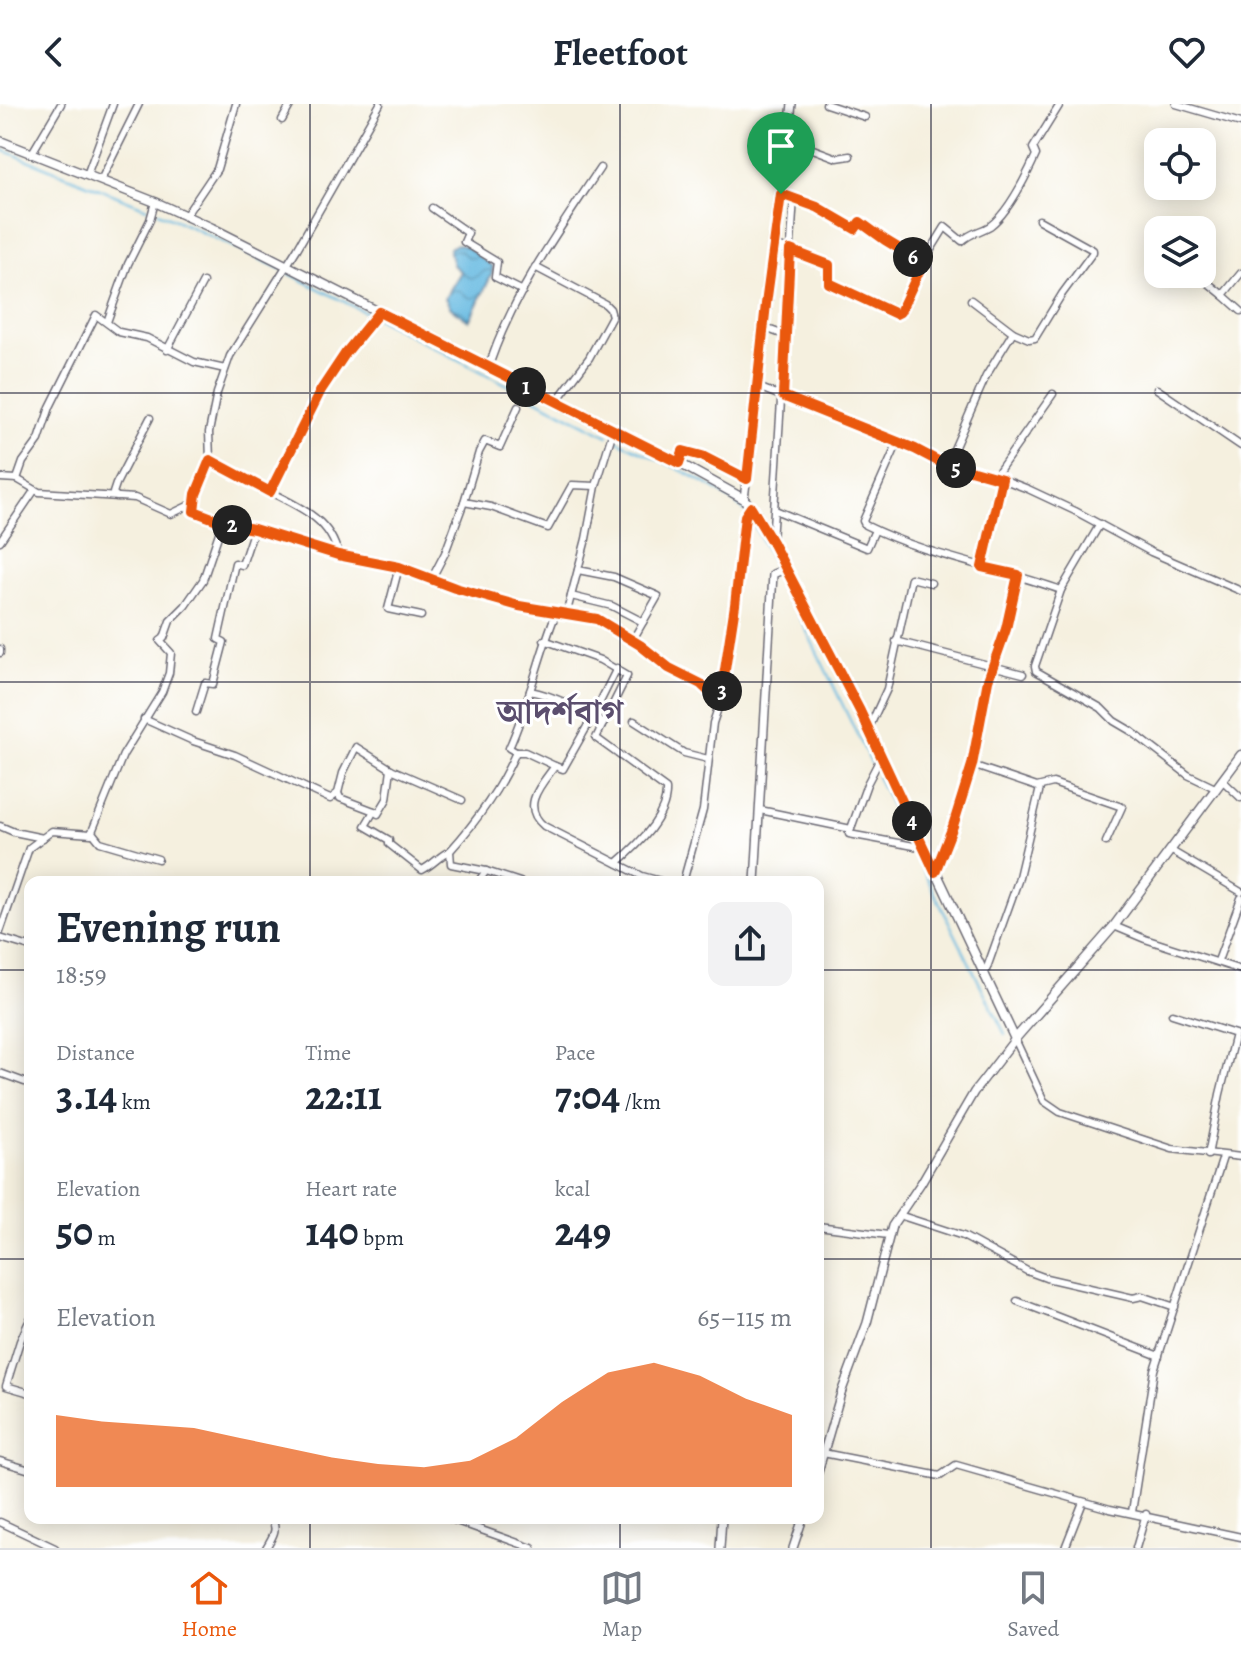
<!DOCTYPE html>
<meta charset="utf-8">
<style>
:root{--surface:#fff;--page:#f2f2f3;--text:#1f2937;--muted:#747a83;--line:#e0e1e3;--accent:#ea580c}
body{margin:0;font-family:Alegreya,"Noto Serif Bengali",serif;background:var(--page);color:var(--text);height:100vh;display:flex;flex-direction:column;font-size:30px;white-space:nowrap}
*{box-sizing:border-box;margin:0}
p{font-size:26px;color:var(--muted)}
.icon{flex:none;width:44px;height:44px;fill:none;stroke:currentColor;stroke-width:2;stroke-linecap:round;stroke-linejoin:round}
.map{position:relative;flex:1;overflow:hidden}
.panel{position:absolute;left:24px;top:772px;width:800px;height:648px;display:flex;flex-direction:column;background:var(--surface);border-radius:16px;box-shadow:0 4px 20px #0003}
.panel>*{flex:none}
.fabs{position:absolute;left:1144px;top:24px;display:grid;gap:16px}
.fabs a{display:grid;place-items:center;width:72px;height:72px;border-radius:16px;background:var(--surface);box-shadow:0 4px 20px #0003;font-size:40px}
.pin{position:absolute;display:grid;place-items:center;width:68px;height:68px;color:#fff;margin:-82px -34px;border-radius:50% 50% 50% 0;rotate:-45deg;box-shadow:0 0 8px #0007}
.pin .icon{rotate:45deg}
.km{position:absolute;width:40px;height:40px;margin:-20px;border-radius:50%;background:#222;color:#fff;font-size:22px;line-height:40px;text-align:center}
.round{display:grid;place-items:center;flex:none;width:84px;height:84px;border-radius:16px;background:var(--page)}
.headline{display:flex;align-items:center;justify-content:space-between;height:136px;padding:0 32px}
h1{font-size:44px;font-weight:700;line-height:60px}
.metrics{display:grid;grid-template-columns:repeat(3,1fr);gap:12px;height:136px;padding:8px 32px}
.metrics div{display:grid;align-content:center}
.metrics b{font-size:40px;font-weight:700}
.metrics small{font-size:22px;font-weight:400}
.metrics p{font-size:22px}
.chart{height:224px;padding:16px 32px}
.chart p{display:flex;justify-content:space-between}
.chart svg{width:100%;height:144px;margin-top:8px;fill:var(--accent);opacity:.7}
header{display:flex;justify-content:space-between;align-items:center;height:104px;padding:0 32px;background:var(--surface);font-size:36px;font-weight:700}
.tabs{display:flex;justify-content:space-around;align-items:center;height:112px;border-top:2px solid var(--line);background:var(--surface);font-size:22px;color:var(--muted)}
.tabs a{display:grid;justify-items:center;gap:4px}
.tabs .selected{color:var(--accent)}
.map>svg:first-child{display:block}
.water{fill:url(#water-waves);stroke:#446e8e;stroke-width:2}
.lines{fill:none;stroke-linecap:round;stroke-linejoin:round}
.stream{stroke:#65b9e1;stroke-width:2}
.minor-casing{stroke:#6c6a74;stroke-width:9}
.tertiary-casing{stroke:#6c6a74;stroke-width:10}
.secondary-casing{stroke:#6c6a74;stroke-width:11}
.minor{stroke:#fff;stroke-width:6}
.tertiary{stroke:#fff;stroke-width:7}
.secondary{stroke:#fff;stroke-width:8}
.route-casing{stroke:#fff;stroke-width:16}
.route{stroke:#ea580c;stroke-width:10}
.grid{fill:none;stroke:#22223b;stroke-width:2;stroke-opacity:0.55}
.labels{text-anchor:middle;stroke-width:6;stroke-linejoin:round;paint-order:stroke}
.neighbourhood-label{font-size:34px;font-weight:bold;fill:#5b4e6e;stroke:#fff}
</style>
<header><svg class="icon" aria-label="back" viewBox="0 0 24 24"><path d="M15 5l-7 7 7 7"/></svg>Fleetfoot<svg class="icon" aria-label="heart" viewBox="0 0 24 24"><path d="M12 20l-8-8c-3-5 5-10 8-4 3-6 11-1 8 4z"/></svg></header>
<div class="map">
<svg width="1241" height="1444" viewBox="0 0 1241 1444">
<defs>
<pattern id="water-waves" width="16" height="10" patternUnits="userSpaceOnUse" patternTransform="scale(2)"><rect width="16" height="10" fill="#65b9e1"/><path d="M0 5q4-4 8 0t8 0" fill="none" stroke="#5396b8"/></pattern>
</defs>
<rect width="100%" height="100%" fill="#fff"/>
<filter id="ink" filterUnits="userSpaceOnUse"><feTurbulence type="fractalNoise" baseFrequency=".0125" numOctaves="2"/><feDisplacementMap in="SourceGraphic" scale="16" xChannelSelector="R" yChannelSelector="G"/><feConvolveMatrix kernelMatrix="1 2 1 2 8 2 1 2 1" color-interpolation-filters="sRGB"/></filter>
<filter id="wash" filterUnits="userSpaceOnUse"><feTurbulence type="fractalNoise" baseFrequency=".006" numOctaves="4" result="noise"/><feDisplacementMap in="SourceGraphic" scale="32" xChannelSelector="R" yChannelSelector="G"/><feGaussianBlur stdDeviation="1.8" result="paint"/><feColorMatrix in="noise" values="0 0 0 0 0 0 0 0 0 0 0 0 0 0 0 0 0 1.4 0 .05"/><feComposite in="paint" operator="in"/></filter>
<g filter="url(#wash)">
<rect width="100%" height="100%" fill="#f5f0df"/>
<!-- water -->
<polygon class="water" points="456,140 467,143 493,163 492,170 469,217 451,204 445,194 461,168 453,161 449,145"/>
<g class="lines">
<!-- stream -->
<g class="stream">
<polyline points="0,45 147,104"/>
<polyline points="158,108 281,165"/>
<polyline points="286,168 608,332"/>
<path d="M614,335c43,21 95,40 131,72"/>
<polyline points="749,412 777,466"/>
<polyline points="780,472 871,659"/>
<polyline points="877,672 908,735"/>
<polyline points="914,748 1005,930"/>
</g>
</g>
</g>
<g filter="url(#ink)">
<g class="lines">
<!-- minor casing -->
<g class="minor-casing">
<g id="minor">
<polyline points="826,0 865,13"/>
<polyline points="1176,0 1241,19"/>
<polyline points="282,16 291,0"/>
<polyline points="789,36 837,54 850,52"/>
<polyline points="32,49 61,0"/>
<polyline points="87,71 113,0"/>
<polyline points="101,76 139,0"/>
<polyline points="781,90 817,103 855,125 860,118 885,136 923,159"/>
<polyline points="432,104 468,129 464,138 497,158 495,173 523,187"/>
<polyline points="186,111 217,65 236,0"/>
<path d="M774,141l51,17 4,7 -2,13 72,32 30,-61 16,-26 17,14c10,-9 18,-9 28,-15 19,-14 36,-49 46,-71l-3,-7 26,-42"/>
<polyline points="535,163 605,200 610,205 612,212 589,254 556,298"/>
<polyline points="1241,169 1223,191 1241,207"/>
<polyline points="1197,170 1223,191"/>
<polyline points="971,196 1013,228 1029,235 1035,234 1062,190 1093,148 1093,146 1039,116"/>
<polyline points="107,218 128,160 150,116 155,98"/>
<polyline points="765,224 787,232"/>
<polyline points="167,246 203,178"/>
<path d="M485,261l6,-5c25,-71 68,-130 109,-192"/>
<polyline points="758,283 915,345 947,361 1002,375 1028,385 1075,407 1151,448 1241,487"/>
<polyline points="1157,285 1241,342"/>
<path d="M898,338l-35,79 2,4c62,31 131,42 196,65"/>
<polyline points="210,356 270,388 321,286 345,250 379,208"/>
<polyline points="679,359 683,347 702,352 747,375"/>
<polyline points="947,361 986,272 1013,228"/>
<polyline points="0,374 17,375 39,388 135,394 171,410 194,399"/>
<polyline points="994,374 1053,290"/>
<polyline points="17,375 23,358 39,336 50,303 96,211 119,228 147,234 194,258 225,265"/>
<path d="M270,388c30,15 61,28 68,63"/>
<polyline points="117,393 113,389 116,380 150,314"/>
<polyline points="464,398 479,348 485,337 500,343 518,303"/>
<polyline points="775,406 867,444 875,426"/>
<polyline points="221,417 338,451 399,463 455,484 519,502 556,509"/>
<polyline points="1100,420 1061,486 1035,562 1036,567 1101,604 1114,617 1131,627 1188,671 1215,684"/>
<polyline points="0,437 34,387"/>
<polyline points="772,438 794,93"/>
<polyline points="399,463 388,505 421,512"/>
<polyline points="982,463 1002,375"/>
<polyline points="578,466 614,473 658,492 643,518"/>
<polyline points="432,474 445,449 464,398 491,403 548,424 572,381 596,382"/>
<polyline points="571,492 612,502 643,518 635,532 631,534"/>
<polyline points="566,511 585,511 614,523 669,564 701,580 720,598"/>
<path d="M544,536l56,20 27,16 -31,62 70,51c2,28 -29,57 -49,74"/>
<polyline points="896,537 1023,570"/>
<polyline points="0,545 0,549"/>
<path d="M617,564l-24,48 -30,53 -8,-3c-14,19 -35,40 -11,60l98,50 22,6"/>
<path d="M530,587c22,4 56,20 73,33"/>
<polyline points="196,608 205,579 213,580 224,538 218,535 235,459 242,461 254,425"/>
<path d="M144,615l49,22 42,14 95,44 8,-6 2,5 34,13 -9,15 24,14v4l33,26c12,-6 18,-15 28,-19"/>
<polyline points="634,617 684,649 708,655"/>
<polyline points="868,626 887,585 911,474 931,479"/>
<polyline points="516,648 525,648 555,662"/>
<polyline points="881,653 867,680 849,730 925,744"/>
<polyline points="972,661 1037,683 1053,679 1122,703 1106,738"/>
<polyline points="1222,676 1241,694"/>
<polyline points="338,689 343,669 356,643 391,665 462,696"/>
<polyline points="760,706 851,725"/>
<polyline points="374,707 378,710 387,695 391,665"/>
<polyline points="0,722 14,728 43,734"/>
<polyline points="92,728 100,738 158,755"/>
<polyline points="1170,746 1241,788"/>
<polyline points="486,767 520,778"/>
<polyline points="935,768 953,722 972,661 988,576 1006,525 1018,471"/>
<path d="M478,778l8,-11 -35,-7 -1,-13c27,-30 50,-62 66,-99l-7,-4c20,-44 29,-90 47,-135l10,2 20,-76 10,-53 17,-55"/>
<polyline points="683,778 703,706 713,619 720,598 735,501 745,412 751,403"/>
<polyline points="1114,822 1145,835 1241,866"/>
<polyline points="0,828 29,744 52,727 91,730 123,651 162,588 169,569 171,549 160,537 164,534 170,517 185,502 203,476 221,423 221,417 194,407 196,390 210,356 209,328 217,289 230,252 297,145 380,0"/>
<polyline points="0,834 30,843"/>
<polyline points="1218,857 1241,794"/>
<polyline points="984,872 1018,777 1040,684"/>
<polyline points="1172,910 1235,930 1220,990 1208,1051"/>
<polyline points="1015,935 1044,997 1060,1008 1172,1045 1241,1053"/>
<polyline points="0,969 30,980"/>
<polyline points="899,1111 963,1132 1027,1167 1046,1174 1133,1194 1142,1192 1175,1203"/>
<polyline points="818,1122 888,1131"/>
<polyline points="1017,1197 1159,1252"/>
<polyline points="30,1215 20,1237 6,1282 30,1289"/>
<polyline points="818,1348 940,1372 956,1361 1110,1405 1241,1433"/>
<polyline points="0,1357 30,1366"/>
<polyline points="1132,1408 1154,1266 1223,1053"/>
<polyline points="448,1414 532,1444"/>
<polyline points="0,1418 55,1444"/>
<path d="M266,1444c6,-11 13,-18 5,-30"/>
<polyline points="1065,1444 1083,1398"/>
<polyline points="1136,1444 1146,1410"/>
</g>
</g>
<!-- tertiary casing -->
<g class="tertiary-casing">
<g id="tertiary">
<polyline points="744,395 792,0"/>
<polyline points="755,778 773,470 785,465"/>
<polyline points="818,1368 841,1289 867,1219 892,1122 921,1079 974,988 1015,935"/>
<polyline points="720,1444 722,1414"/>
<polyline points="793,1444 803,1414"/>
</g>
</g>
<!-- secondary casing -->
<g class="secondary-casing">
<polyline id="secondary" points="0,37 155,98 212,124 679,359 744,395 758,412 772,438 860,607 1015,935 1114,822 1241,651"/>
</g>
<!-- minor -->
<use href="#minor" class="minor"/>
<!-- tertiary -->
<use href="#tertiary" class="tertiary"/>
<!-- secondary -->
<use href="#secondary" class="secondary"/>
</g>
</g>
<g class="lines" filter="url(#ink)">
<!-- route casing -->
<g class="route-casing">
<polygon id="route" points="781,90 817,103 855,125 860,118 885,136 923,159 900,208 896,210 829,179 829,161 790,146 783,292 915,345 938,357 1002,375 982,463 1018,471 1006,525 988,576 972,661 953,722 935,768 860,607 772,438 751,403 745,412 735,501 720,598 701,580 669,564 640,541 597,515 519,502 455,484 399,463 338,451 254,425 230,421 194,407 196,390 210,356 270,388 321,286 345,250 379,208 679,359 683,347 702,352 747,375 766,200"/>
</g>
<!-- route -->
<use href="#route" class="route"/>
</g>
<!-- grid -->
<path class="grid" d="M310,0v778M620,0v778M931,0v1444M0,289h1241M0,578h1241M0,866h30M818,866h423M0,1155h30M818,1155h423M310,1414v30M620,1414v30"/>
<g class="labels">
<!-- neighbourhood labels -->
<g class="neighbourhood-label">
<text x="560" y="619">আদর্শবাগ</text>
</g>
</g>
</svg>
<div class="fabs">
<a><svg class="icon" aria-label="locate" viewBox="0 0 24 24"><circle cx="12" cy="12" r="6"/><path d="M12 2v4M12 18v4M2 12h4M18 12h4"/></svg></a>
<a><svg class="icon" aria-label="layers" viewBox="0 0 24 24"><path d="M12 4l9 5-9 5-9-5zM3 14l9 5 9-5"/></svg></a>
</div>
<div class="pin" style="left:781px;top:90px;background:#1e9e55"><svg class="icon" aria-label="arrive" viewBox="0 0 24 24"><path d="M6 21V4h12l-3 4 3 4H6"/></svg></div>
<b class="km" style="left:526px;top:283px">1</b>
<b class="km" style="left:232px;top:421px">2</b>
<b class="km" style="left:722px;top:587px">3</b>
<b class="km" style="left:912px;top:717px">4</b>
<b class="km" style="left:956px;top:364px">5</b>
<b class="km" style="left:913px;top:153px">6</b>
<section class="panel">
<div class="headline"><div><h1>Evening run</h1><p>18:59</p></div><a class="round"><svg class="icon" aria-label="share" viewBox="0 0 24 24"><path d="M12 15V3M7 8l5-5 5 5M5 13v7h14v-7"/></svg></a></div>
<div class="metrics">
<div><p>Distance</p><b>3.14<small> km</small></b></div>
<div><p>Time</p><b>22:11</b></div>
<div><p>Pace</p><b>7:04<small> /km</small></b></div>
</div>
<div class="metrics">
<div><p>Elevation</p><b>50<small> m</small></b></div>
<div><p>Heart rate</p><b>140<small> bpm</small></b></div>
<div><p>kcal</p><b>249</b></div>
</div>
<div class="chart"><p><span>Elevation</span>65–115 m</p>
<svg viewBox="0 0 160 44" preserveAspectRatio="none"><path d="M0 44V22L10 24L20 25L30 26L40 29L50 32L60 35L70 37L80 38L90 36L100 29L110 18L120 9L130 6L140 10L150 17L160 22V44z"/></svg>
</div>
</section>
</div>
<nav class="tabs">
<a class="selected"><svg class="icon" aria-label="home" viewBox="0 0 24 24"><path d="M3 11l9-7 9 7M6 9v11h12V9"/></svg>Home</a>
<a><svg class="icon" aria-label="map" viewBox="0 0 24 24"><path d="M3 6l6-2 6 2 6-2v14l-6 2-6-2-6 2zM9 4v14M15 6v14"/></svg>Map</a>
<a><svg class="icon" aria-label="saved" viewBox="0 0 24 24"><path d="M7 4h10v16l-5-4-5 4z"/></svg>Saved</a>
</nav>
